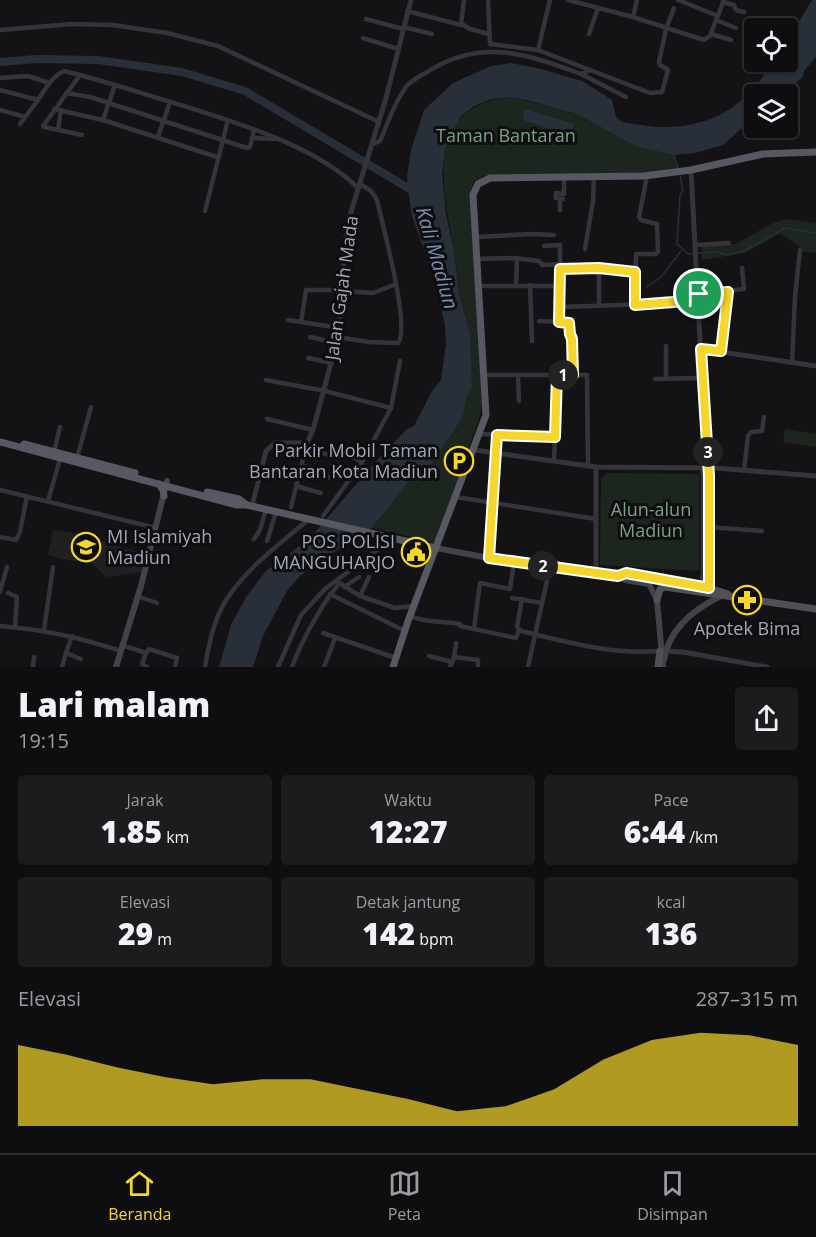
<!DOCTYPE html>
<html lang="id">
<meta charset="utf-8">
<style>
:root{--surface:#0e0e10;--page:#1c1c1e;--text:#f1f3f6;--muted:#9b9c9f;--line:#2e2e30;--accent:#f5d62b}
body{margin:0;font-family:"Open Sans",sans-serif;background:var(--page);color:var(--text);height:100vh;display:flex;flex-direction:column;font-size:22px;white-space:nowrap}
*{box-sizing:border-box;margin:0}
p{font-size:20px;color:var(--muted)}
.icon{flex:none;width:33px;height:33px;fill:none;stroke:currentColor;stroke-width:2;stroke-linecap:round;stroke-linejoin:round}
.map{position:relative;height:667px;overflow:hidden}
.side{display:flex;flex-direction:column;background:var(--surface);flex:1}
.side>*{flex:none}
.tools{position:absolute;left:744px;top:18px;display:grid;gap:12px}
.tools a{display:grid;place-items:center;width:54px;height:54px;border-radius:6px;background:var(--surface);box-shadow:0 2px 4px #0004,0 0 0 2px var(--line);font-size:30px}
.pin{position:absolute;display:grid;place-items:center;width:51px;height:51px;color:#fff;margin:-26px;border:3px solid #fff;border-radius:50%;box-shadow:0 2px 6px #0007}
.km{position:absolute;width:30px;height:30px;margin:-15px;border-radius:50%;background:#222;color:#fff;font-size:16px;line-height:30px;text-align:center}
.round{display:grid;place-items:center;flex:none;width:63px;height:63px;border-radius:6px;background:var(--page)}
.summary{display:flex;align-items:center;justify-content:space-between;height:102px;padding:0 18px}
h1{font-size:33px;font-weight:800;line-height:45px}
.metrics{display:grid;grid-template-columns:repeat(3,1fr);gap:9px;height:102px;padding:6px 18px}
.metrics div{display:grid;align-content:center;border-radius:6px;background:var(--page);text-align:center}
.metrics b{font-size:30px;font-weight:800}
.metrics small{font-size:16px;font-weight:400}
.metrics p{font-size:16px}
.chart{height:168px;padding:12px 18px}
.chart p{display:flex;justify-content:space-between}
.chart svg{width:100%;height:108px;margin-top:6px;fill:var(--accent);opacity:.7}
.menu{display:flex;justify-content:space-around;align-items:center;height:84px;border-top:2px solid var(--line);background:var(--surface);font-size:16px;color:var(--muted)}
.menu a{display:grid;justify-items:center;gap:3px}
.menu .active{color:var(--accent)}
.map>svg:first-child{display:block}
.built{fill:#201f22}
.green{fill:#1d251f}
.water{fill:#292f39}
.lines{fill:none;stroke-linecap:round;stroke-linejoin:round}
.stream{stroke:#292f39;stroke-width:1.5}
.river{stroke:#292f39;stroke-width:8}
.minor{stroke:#34343a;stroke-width:4.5}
.tertiary{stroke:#34343a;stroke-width:5}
.secondary{stroke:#42434a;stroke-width:6}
.primary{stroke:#505059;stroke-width:7}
.trunk{stroke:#585862;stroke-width:7}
.route-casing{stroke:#fff;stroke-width:12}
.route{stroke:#f5d62b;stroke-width:8}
.labels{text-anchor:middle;stroke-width:6;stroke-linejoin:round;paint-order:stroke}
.park-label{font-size:18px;fill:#7ba184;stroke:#0e0e10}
.street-label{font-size:18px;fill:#a4a7b6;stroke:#0e0e10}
.poi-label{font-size:18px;fill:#a4a7b6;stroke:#0e0e10;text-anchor:end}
.water-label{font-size:20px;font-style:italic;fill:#7a8eb2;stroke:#0e0e10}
</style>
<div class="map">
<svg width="816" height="667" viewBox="0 0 816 667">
<rect width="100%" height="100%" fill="#131315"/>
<!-- built -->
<polygon class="built" points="53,530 93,536 96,540 150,555 145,572 106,577 93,564 63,559 48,555"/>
<!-- green -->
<g class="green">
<path d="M512,97l65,17 60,33 37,8 5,14 -29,4 -163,2 -13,6 -3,9 11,214 -3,15 -44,124 -63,-15c13,-16 24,-33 37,-47 11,-12 51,-54 55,-67 4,-17 8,-64 5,-82 -2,-13 -7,-26 -10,-39 -2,-14 -2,-28 -5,-41 -10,-64 -34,-146 58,-155z"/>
<path d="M786,219l30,4v30l-16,-2 -1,-6c-8,-2 -11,-9 -20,-11l-34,19 -43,7 -1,-15 35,-1 37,-21z"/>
<polygon points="785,429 816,434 816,447 783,442"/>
<polygon points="607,473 699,474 699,571 600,565 601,483 601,479"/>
</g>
<!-- water -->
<g class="water">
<path d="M812,0h4v57l-12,14 -1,6 -21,17h-28v23l-31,28 -28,8 -21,2 -37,-8 -60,-33 -51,-14 -14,-3 -20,2 -18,7 -13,10 -7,12 -9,21 -3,25 4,40 8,38 5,41 11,41 2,55 -5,6 -4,22 -29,43 -25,21 -37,47 -55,35 -17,13 -13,15 -24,45 -10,31h-34l12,-42 15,-28 20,-26 44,-33 68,-79 29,-30 7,-3 18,-35 9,-11 5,-35 -1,-19 -11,-49 -22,-61 -4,-27 -1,-12 4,-27 13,-40 29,-27 38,-17 20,-3 30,6 41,12 30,19 4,17 6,5c15,2 31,6 46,5 51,-2 78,-24 105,-65h15v-22z"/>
<polygon points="524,109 574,124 570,136 523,120"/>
</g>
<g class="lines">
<!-- stream -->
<g class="stream">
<polyline points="674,155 679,170"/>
<polyline points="680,175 683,191 680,195 677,244 688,254 693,254"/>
<polyline points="698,253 716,252 727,255 744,251 785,228 816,233"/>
<polyline points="647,287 661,277 681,251"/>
</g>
<!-- river -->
<polyline class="river" points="0,62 37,59 98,60 182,72 245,91 415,192"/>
<!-- minor -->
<g class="minor">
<polyline points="488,0 490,44 538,50"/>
<polyline points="550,0 538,50 650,93 662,92 668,70 660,65 659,62 666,29 674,8"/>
<polyline points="568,0 633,17 704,40 710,36 724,0"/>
<polyline points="678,0 718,16"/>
<polyline points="723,2 734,5 736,10 744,12"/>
<polyline points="407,11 461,25 464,0"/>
<polyline points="633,17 637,0"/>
<polyline points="366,19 403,29"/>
<polyline points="716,20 736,28"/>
<polyline points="462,24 470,29 489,34"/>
<polyline points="403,27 432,34"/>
<polyline points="0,30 72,24 113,25 167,33 218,46 379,122"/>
<polyline points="589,34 598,8"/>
<polyline points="711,34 731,40"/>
<polyline points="363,38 398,49"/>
<polyline points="581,74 626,97"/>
<polyline points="80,75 43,126 44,127 82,135"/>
<polyline points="0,78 28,76 49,83"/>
<path d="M0,90l38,10c7,-10 14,-24 26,-29 41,10 80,23 120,35 56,18 132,40 174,82"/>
<polyline points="66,93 90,97 247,148 250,147 254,130"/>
<polyline points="54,109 103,120 217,157"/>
<polyline points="0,110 25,117"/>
<polyline points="103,120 115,85"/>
<polyline points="20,124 38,100"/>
<polyline points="58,130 61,110"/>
<polyline points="158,137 170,102"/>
<polyline points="252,138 276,139"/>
<path d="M373,144l7,-3c8,-18 14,-38 26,-54 6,-8 17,-12 26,-18 53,-31 97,-14 149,5l10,-4"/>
<polyline points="563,199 556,198 556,193 564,194 564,177"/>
<polyline points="560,210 560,199"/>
<polyline points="205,211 228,120"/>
<polyline points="476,237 531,234 554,235"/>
<polyline points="695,245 729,243"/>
<polyline points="544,246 560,245 560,286"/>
<polyline points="585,249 593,201 594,177"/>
<polyline points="477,259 514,258 539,261 542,265 561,264"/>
<polyline points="599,268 599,305"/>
<polyline points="560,269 599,268 635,272"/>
<polyline points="516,285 517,258"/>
<polyline points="530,285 532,341"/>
<polyline points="479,286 560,286 560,307 651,304 699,300"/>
<polyline points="342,291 373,293 396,284"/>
<polyline points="699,294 744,289 742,268"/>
<polyline points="635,305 636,254 656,254 658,252 657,224 641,220 639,217 647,176"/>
<polyline points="560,307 559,322 569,323 570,334 572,339 573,375"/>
<polyline points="288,320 340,328"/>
<polyline points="539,321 559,322"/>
<polyline points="301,322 306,290 342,290"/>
<polyline points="310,337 337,343"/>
<path d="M338,337l30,5 30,1c13,-15 -16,-120 -21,-143l-6,-9 -11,-7"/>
<polyline points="666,346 666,378"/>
<polyline points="721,351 728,292"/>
<polyline points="308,358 332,363"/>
<polyline points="792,363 795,297 800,250"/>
<polyline points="484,375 587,375 588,466"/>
<polyline points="518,375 519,401"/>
<polyline points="655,379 702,378"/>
<polyline points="266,380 325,391 391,408"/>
<polyline points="267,419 313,430"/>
<polyline points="480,434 555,437 554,461"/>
<polyline points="555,437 557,375"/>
<polyline points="307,447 333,457 347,454 362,462"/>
<polyline points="54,452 60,427"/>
<polyline points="77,458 91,407"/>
<polyline points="302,465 330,478"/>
<polyline points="744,470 748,436 751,432 762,431 764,417"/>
<polyline points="296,486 321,493"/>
<polyline points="0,490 156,528"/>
<polyline points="456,497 596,519"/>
<polyline points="48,501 60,459"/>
<polyline points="291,507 307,443"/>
<polyline points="323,516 362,462 391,408 400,361"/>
<polyline points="708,527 762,531"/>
<polyline points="0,537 16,540 20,532 27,496"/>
<polyline points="254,539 260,530 266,509"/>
<polyline points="267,541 276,512"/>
<polyline points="489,558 497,435"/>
<polyline points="338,582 360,596 395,608 413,606"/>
<polyline points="344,587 359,577"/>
<polyline points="0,592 7,567"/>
<polyline points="8,593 17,597 15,627"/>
<polyline points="330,594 405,631"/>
<polyline points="137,596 157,603"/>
<polyline points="360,596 369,577"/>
<polyline points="512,598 542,603"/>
<path d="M522,599l-5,28 4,4c46,11 91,24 139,20"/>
<path d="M410,616c14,7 34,5 50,8v2l56,12 3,-8"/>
<path d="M0,626c46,4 77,11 121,25"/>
<polyline points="474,629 480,583 510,589 514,562"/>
<polyline points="44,630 53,567"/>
<polyline points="323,633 396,658"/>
<polyline points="72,636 66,653 81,659"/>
<polyline points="122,645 146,653 149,649 177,658 175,667"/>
<polyline points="146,653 142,664 147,667"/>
<polyline points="429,656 452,662"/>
<polyline points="454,657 478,660 478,667"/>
<polyline points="33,667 34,657"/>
<polyline points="62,667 66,653"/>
<path d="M205,667c3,-20 7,-39 16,-58 17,-34 58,-65 87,-89"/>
<polyline points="278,667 301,615 325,589 384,545"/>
<path d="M292,667c9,-25 30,-64 47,-83"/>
<polyline points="324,667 335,638"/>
<polyline points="450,667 454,658 456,643"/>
<polyline points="528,667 550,567"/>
</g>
<!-- tertiary -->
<g class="tertiary">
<polyline points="691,170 702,378 709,468 709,588"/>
<polyline points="701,349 816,366"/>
<polyline points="474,450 596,467 715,468 816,476"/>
<polyline points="252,506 266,451 275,443 307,443 313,430 338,337 347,225 386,98 411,0"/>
<polyline points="596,573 596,467"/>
<polyline points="701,587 703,576 703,468"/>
<polyline points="665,651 683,652 767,667"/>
</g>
<!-- secondary -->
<g class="secondary">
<polyline points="436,548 489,558 618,576 625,580 649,584 657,600 663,667"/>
<path d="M664,660c5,-32 30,-51 57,-64"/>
<polyline points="116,667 141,586 167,481"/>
</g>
<!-- primary -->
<g class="primary">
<polyline points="618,576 626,573 709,588 728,594"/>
<polyline points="657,600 660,589 665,587 816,609"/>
<polyline points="658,667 660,651"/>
</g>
<!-- trunk -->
<g class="trunk">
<polyline points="0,442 237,505 247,505 436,548"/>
<polyline points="24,444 135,473"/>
<polyline points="159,484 163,490 164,496"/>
<polyline points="207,492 239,499 247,505"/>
<polyline points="393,667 408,621 486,415 473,195 478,184 490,178 644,176 691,170 763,154 816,152"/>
</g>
</g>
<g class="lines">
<!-- route casing -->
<g class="route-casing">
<polygon id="route" points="599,268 635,272 635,305 699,300 699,294 728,292 721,351 701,349 709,476 709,588 626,573 618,576 596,573 489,558 497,435 555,437 557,375 573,375 572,339 570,334 569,323 559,322 560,269"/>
</g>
<!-- route -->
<use href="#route" class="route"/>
</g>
<!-- icons -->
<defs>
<g id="parking-ring" transform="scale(1.5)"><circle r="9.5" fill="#0e0e10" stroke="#f5d62b" stroke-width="1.5"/><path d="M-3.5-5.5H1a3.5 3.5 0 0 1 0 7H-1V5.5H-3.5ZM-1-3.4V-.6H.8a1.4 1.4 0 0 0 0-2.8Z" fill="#f5d62b"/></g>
<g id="school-ring" transform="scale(1.5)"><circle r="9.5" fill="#0e0e10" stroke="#f5d62b" stroke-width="1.5"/><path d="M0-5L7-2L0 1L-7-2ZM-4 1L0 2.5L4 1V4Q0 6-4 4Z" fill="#f5d62b"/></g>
<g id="civic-ring" transform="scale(1.5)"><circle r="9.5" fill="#0e0e10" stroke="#f5d62b" stroke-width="1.5"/><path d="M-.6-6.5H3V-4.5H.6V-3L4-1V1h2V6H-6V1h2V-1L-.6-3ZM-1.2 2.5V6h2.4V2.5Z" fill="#f5d62b"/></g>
<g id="pharmacy-ring" transform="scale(1.5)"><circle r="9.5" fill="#0e0e10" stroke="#f5d62b" stroke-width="1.5"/><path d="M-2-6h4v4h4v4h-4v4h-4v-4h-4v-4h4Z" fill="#f5d62b"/></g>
</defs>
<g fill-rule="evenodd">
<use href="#parking-ring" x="459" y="461"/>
<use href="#school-ring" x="86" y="547"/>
<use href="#civic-ring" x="416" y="552"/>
<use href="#pharmacy-ring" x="747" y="600"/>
</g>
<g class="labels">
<!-- park labels -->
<g class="park-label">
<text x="506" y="142">Taman Bantaran</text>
<text x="651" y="516">Alun-alun<tspan x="651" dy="21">Madiun</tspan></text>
</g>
<!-- street labels -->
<g class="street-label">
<text transform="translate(342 288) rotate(-82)" y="6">Jalan Gajah Mada</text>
</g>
<!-- poi labels -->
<g class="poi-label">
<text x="438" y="457">Parkir Mobil Taman<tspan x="438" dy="21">Bantaran Kota Madiun</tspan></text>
<text x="107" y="543" text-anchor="start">MI Islamiyah<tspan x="107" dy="21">Madiun</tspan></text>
<text x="395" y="548">POS POLISI<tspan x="395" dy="21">MANGUHARJO</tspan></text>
<text x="747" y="635" text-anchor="middle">Apotek Bima</text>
</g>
<!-- water labels -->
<g class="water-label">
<text transform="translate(437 258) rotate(74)" y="7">Kali Madiun</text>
</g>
</g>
</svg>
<div class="tools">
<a><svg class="icon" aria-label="locate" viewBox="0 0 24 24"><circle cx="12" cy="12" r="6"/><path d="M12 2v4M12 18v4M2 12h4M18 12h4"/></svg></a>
<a><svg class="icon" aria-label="layers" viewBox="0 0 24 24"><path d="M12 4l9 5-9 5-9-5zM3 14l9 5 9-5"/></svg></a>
</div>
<div class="pin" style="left:699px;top:294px;background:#1e9e55"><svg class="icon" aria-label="arrive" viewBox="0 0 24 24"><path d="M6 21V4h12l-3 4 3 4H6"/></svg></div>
<b class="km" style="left:563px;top:375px">1</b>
<b class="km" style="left:543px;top:566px">2</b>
<b class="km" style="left:708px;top:452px">3</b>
</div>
<section class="side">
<div class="summary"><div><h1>Lari malam</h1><p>19:15</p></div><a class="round"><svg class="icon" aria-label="share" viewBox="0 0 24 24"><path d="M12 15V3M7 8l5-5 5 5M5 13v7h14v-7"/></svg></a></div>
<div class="metrics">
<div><p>Jarak</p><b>1.85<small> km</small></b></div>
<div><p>Waktu</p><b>12:27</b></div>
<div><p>Pace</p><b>6:44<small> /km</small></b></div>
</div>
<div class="metrics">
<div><p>Elevasi</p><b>29<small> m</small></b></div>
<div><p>Detak jantung</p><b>142<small> bpm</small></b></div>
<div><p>kcal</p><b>136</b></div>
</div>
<div class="chart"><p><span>Elevasi</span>287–315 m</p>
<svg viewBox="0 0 160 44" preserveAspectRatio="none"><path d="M0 44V11L10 15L20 20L30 24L40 27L50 25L60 25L70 29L80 33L90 38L100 36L110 29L120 17L130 9L140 6L150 7L160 11V44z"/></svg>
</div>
</section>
<nav class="menu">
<a class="active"><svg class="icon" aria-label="home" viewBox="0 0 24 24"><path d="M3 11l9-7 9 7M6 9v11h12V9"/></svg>Beranda</a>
<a><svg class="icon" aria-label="map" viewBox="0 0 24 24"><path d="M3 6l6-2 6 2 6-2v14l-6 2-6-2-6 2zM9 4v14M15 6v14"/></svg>Peta</a>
<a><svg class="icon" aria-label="saved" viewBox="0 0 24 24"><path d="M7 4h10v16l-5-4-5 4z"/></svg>Disimpan</a>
</nav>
